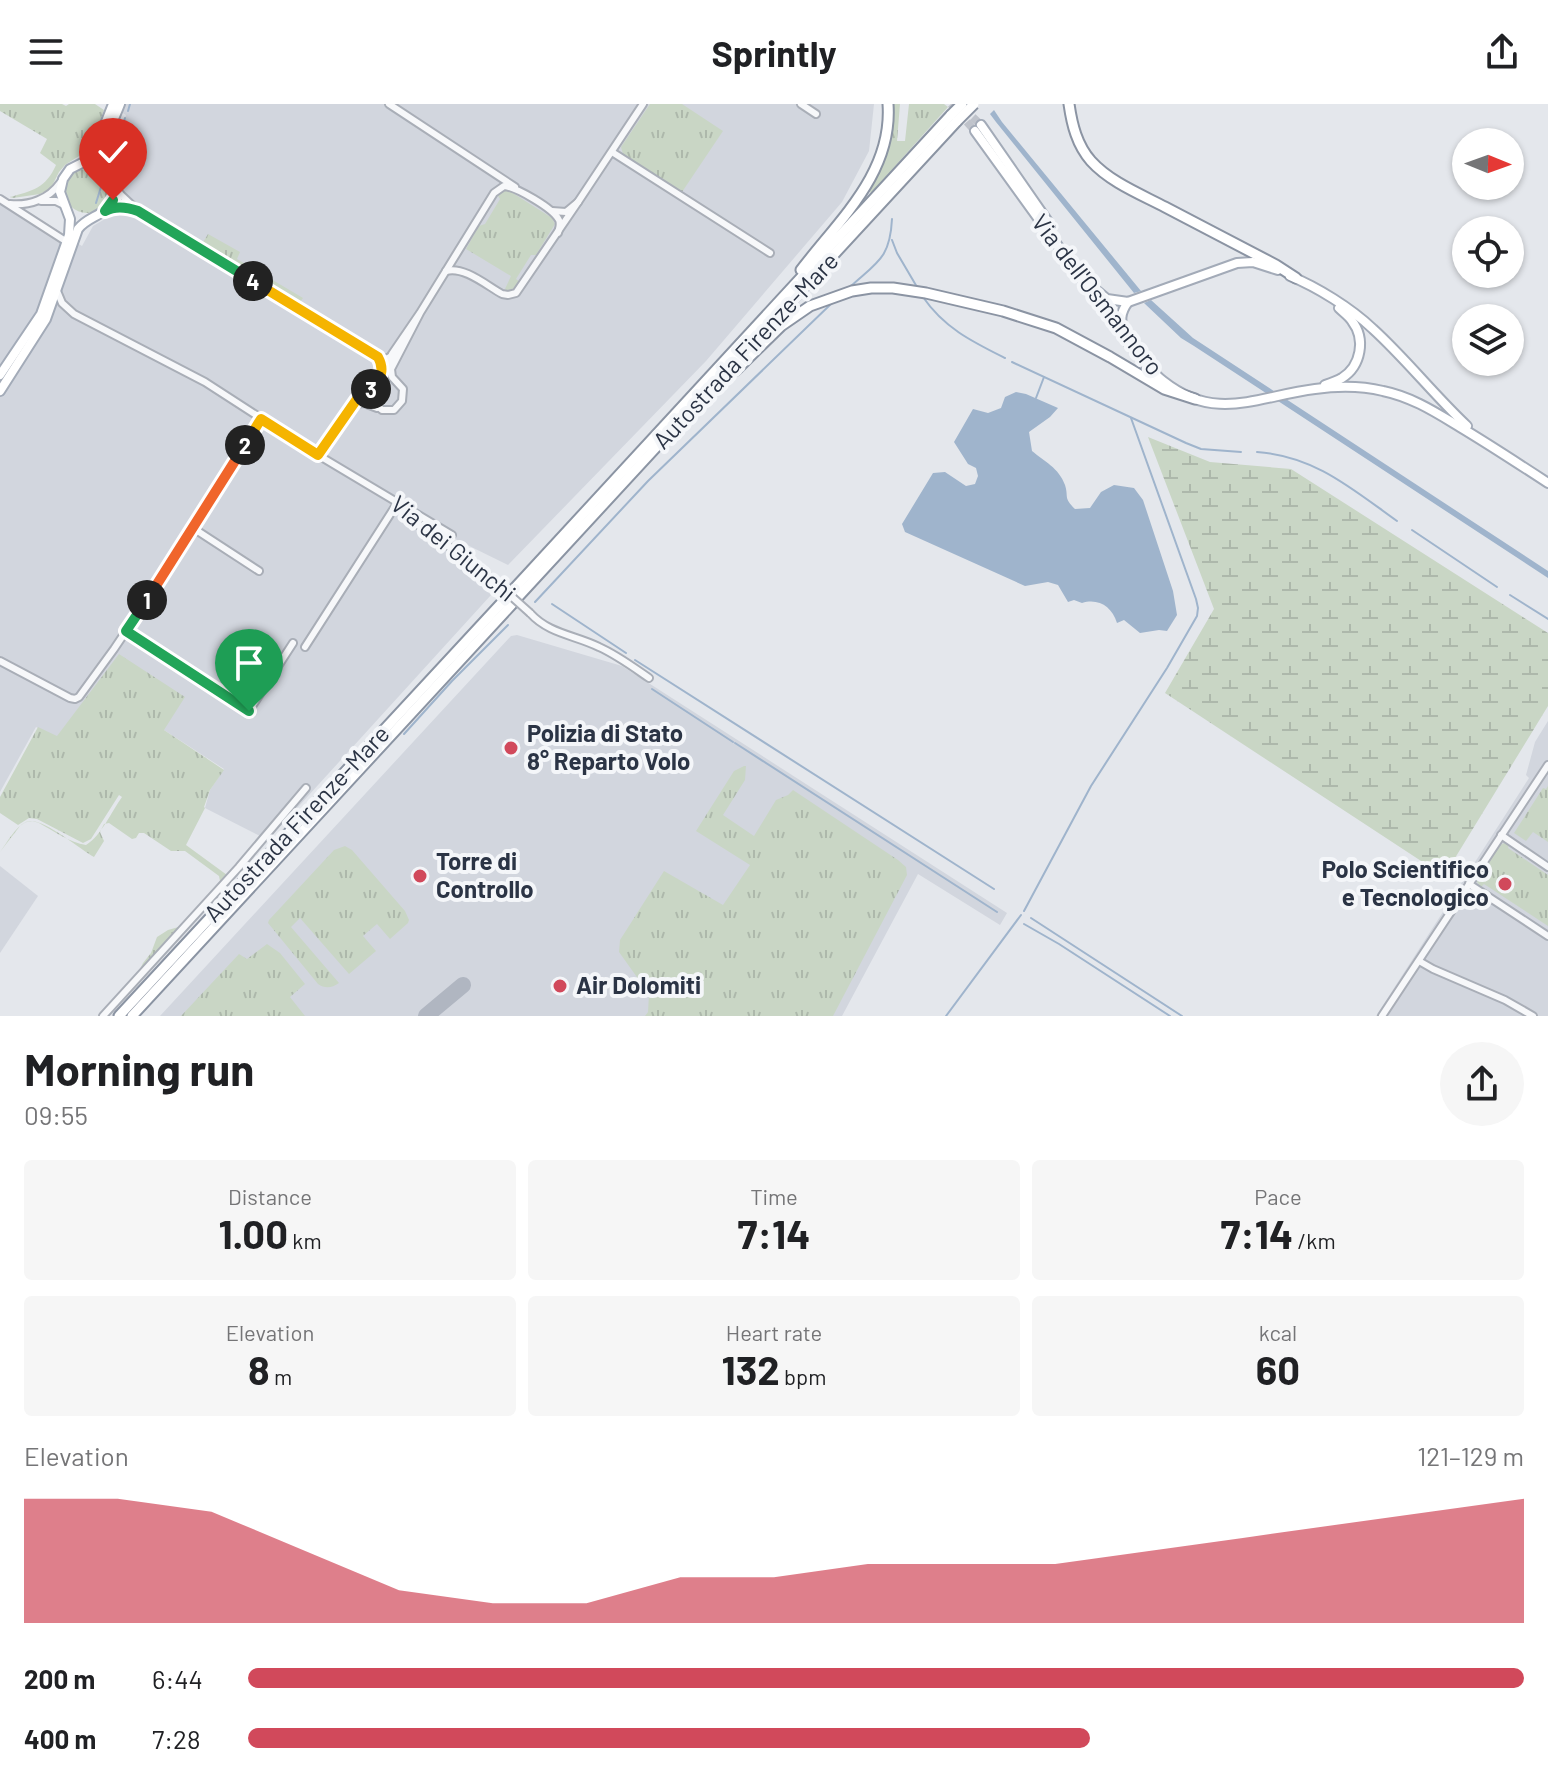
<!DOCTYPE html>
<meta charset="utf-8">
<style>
:root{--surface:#fff;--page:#f6f6f6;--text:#202124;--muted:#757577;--accent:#d1495b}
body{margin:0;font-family:Barlow,sans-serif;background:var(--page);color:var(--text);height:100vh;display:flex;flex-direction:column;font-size:30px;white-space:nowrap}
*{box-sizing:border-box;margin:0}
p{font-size:26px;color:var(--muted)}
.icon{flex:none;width:44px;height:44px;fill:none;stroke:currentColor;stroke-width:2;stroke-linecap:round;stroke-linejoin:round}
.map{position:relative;height:912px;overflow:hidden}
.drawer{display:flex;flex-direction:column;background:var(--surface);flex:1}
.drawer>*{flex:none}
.needle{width:52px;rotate:91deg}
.tools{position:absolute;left:1452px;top:24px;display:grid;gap:16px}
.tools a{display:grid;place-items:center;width:72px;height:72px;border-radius:50%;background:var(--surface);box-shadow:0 2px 6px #0004;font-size:40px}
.pin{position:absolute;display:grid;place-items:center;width:68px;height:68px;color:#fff;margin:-82px -34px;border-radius:50% 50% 50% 0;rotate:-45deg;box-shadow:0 0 8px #0007}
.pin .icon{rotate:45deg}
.km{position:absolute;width:40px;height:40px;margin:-20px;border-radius:50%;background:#222;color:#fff;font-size:22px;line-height:40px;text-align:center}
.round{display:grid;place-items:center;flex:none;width:84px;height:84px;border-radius:42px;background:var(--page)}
.headline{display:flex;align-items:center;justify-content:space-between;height:136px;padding:0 24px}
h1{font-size:44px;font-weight:700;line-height:60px}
.stats{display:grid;grid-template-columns:repeat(3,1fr);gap:12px;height:136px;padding:8px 24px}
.stats div{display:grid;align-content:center;border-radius:8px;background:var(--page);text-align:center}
.stats b{font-size:40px;font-weight:700}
.stats small{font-size:22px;font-weight:400}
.stats p{font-size:22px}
.chart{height:224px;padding:16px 24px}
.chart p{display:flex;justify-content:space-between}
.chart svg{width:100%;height:144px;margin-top:8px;fill:var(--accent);opacity:.7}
ul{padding:0 24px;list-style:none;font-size:26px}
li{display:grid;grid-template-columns:128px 96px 1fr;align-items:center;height:60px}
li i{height:20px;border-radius:10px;background:var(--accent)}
header{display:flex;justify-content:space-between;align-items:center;height:104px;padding:0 24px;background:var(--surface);font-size:36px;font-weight:700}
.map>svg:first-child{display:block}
.built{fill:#d2d6de}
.grass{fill:url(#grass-tufts)}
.wetland{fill:url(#wetland-marsh)}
.water{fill:#9fb4cc}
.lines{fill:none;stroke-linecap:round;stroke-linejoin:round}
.stream{stroke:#9fb4cc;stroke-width:2}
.taxiway{stroke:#b0b6c1;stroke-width:16}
.major-tunnel{stroke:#bfc3cb;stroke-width:8;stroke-dasharray:8 4;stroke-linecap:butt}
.minor-casing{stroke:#a9aeb7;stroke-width:10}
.major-casing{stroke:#a3abb8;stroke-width:12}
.highway-casing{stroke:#8b94a3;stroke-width:13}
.minor{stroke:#f7f8fa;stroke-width:6}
.major{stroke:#fff;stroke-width:8}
.highway{stroke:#fff;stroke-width:9}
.minor-bridge-casing{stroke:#a9aeb7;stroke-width:10;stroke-linecap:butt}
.highway-bridge-casing{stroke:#8b94a3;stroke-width:13;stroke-linecap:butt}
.minor-bridge{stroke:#f7f8fa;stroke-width:6}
.highway-bridge{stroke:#fff;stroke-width:9}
.split-1-casing{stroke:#fff;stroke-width:16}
.split-2-casing{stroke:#fff;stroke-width:16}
.split-3-casing{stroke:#fff;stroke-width:16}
.split-4-casing{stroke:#fff;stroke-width:16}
.split-5-casing{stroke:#fff;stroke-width:16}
.split-1{stroke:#22a559;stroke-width:10}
.split-2{stroke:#f0652b;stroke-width:10}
.split-3{stroke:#f5b400;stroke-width:10}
.split-4{stroke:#f5b400;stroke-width:10}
.split-5{stroke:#22a559;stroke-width:10}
.poi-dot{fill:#d1495b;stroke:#f4f6f9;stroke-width:3}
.labels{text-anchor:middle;stroke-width:8;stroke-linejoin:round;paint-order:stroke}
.street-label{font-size:24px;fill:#2b3445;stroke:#f4f6f9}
.poi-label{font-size:24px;font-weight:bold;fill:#2b3445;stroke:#f4f6f9;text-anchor:start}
</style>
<header><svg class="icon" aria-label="menu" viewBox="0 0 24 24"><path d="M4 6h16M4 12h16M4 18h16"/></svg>Sprintly<svg class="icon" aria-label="share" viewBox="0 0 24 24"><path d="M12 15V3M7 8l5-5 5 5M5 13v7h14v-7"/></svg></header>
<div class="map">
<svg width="1548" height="912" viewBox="0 0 1548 912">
<defs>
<pattern id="grass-tufts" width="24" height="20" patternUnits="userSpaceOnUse" patternTransform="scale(2)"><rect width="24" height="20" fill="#c9d6c5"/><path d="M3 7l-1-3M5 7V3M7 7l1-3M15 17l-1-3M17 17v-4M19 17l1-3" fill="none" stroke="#adb8ab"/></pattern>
<pattern id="wetland-marsh" width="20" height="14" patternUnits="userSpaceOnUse" patternTransform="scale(2)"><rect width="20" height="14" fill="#c9d6c5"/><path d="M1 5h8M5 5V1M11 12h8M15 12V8" fill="none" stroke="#adb8ab"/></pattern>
</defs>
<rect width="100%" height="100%" fill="#e4e7ec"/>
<!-- built -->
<g class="built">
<polygon points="107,0 874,0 869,47 842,98 706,257 508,461 449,432 444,441 491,491 268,736 205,704 210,686 224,665 164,626 57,633 36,623 0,688 0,90 82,142 93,122 122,105 124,82 112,58 126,11"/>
<polygon points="517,531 622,562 1007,809 1000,821 918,770 842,912 160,912 511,532"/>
<polygon points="1548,617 1548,912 1376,912 1529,674 1526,671 1535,638"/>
<polygon points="0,762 38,792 0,849"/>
</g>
<!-- grass -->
<g class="grass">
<path d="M0,0h62l4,2 3,-2h26l9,6 -14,39 -25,16 -6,7 -8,16 -11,6 -27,4 -3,-1c22,-6 36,-9 46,-32l-16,-12 7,-14 -47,-28z"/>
<polygon points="650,0 682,0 723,27 682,88 623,50 621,43"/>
<polygon points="891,0 900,0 897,37 905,37 909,0 944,0 948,3 871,89 869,86"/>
<circle cx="87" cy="86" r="23"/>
<polygon points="505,86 508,86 552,114 555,120 536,151 531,151 516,175 520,178 515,184 507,187 505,185 511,172 466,145 479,122 485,120 500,95 498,92 500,88"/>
<polygon points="208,130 240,148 237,155 303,194 300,198 202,140"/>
<path d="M119,550l66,43 -21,33 60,40 -14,20 -6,17 1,1 -19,37 41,30 -126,141h-2l37,-39 7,-14 8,-10 6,-16 11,-7 14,-4 38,-45 -1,-5 -34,-25h-14l-27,-18h-5l-3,5 -4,1 -23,-16 -5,1 -4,8 4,9 -10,16c-14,-7 -53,-42 -68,-35 -11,5 -19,21 -26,30l20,-26c6,-5 11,-6 19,-3 15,8 31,20 47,22 16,-10 25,-33 36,-48l-3,-2 -28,44 -8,4 -46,-24 -8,-1 -11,7 -18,-12v-16l38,-70 19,9z"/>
<polygon points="744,662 746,662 745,676 723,711 754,732 776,696 788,691 793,686 898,756 906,763 907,771 833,912 645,912 648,908 649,890 619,848 620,836 664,767 723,801 750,761 696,727 734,667"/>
<polygon points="1548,682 1548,738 1533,728 1526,737 1514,729 1543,684 1546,685"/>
<polygon points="1504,739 1509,741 1508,744 1548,771 1548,822 1484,780 1481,783 1477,778 1478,774 1499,742"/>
<path d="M345,742l7,4 53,61 4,9 -1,3 -18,16 -13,-15 -13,11 -1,1 13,15 -27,23 -49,-56 -9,9 48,56c-7,5 -14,6 -21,1l-50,-61 1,-3 65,-70z"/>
<polygon points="267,840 280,849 305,880 290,893 305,912 181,912 239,850 247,855"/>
</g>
<!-- wetland -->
<polygon class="wetland" points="1148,333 1210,358 1291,365 1548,529 1548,602 1444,772 1165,589 1214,505"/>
<!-- water -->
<g class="water">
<polygon points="994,6 1002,18 1141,187 1134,189 996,18 990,10"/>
<polygon points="1151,196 1193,234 1548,467 1548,474 1194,242 1181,234 1144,199"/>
<path d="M1016,288l10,2 32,14 -8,9 -21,15 3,19c12,10 27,17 33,34 4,13 -2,12 10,24l15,-1 11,-16 13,-7 20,3 9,12 30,91 4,24 -10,16 -8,-1 -19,3 -16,-13 -7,3c-5,-16 -18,-25 -35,-20l-8,-3 -6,2 -10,-17 -10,-3 -23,4 -120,-54 -3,-8 31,-51 12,-1 21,14 9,-2 3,-8 -2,-8 -8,-4 -14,-22 19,-33 15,4 13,-5 4,-11z"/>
</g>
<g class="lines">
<!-- stream -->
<g class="stream">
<polyline points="128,7 130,0"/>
<polyline points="114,45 125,14"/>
<polyline points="96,99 101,83"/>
<polyline points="892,136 897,149 917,183"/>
<path d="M850,183c27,-25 40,-28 42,-68"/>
<path d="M923,193c21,31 50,45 82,61"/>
<polyline points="1012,258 1186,339 1201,345 1241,348"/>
<polyline points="1036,294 1044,273"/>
<path d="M1257,348c58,4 95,37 140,69"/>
<polyline points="1412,426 1497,483"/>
<polyline points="1510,491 1548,515"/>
<polyline points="535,498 648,377 833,198"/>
<polyline points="552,500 626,549"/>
<polyline points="635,556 994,785"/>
<polyline points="652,585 733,638"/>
<polyline points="404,630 452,577 508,521"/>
<polyline points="735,639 997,808"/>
<polyline points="1024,807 1091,682 1167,564 1197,512 1198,504 1196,495 1131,314"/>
<polyline points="1031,814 1182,912"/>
<polyline points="1024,820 1059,840 1170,912"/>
<polyline points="946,912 1021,811"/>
</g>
<!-- taxiway -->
<polyline class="taxiway" points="426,912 463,881"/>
<!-- major-tunnel -->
<g class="major-tunnel">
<polyline points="951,0 975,27"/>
<polyline points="964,5 981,21"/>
</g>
<!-- minor casing -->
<g class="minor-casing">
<g id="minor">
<polyline points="389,0 515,83"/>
<polyline points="801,0 816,10"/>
<polyline points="612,48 770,149"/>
<polyline points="114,81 121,91 138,107 378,253 385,255 390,253"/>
<polyline points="0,95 67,138"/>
<polyline points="41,97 56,97 64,101"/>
<path d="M10,100c19,2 39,-5 50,-21"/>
<polyline points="106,106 117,103 134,106"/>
<polyline points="552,107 566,108 578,98 643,0"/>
<path d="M446,167c18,-5 40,14 56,23l6,1 8,-2 62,-91"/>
<polyline points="57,187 62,199 74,210 205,278 318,351 452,431"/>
<path d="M420,209l-29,56 1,8 11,12 -1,12 -8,9h-12l-9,-8 -2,-8 3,-7 5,-6 13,-27 28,-41 74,-120 10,-7c12,1 49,22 55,34 2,5 0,8 -1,13"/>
<polyline points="354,300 364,299 377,304"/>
<polyline points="318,351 357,295 373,283"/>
<polyline points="416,410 412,415 417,420 478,463 500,482"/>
<polyline points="193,424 259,467"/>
<path d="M530,509c19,21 45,22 69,34 18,8 34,20 50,31"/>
<polyline points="126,527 249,607 293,539"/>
<polyline points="305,543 398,398"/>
<polyline points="0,557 70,594 75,595 79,593 114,545 159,478 261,315"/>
<polyline points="1501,731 1548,763"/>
<polyline points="1469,780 1548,832"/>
<polyline points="1419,857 1433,865 1505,896 1533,912"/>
<polyline points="103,912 239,763 306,684"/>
<polyline points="1382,912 1548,661"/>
</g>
</g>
<!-- major casing -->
<g class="major-casing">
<g id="major">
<polyline points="981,21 1051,122"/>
<path d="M975,27l151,209c11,14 23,30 37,41 53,42 95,15 152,8 22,-3 47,-3 68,2 29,6 52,21 77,36 30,18 59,37 88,56"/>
<path d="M1290,172c27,11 61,32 83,53 33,30 61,66 94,97"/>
<polyline points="1095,185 1107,195 1128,198 1237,159 1253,158 1278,166"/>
<path d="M1126,230c-7,-12 -6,-21 2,-32"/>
<polyline points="0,271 41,210 69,131 70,115 60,88 63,75 70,65 88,56 93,50 113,0"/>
<path d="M1325,281c6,-2 12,-4 17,-7 19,-12 24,-39 10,-57 -3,-5 -9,-9 -13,-13"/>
<path d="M0,287l46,-72 32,-90c10,-13 27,-13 34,-28 8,-18 -8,-26 -9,-42 -1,-17 11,-39 17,-55"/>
</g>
</g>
<!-- highway casing -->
<g class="highway-casing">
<g id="highway">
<path d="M1069,0c3,21 8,41 22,57 19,21 49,33 74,46 37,19 74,39 111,58l20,13"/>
<path d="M801,166c38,-50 92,-97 87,-166"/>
<polyline points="736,266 781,222 810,202 852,187 871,184 893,184 926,189 1003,207 1056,224 1110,253 1164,285 1195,295"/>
<polyline points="513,486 951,11"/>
<polyline points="517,494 957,17"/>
<polyline points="119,912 508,492"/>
<polyline points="132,912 514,498"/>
</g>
</g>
<!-- minor -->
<use href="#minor" class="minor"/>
<!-- major -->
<use href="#major" class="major"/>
<!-- highway -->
<use href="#highway" class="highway"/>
<!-- minor-bridge casing -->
<g class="minor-bridge-casing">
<polyline id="minor-bridge" points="500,482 530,509"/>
</g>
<!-- highway-bridge casing -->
<g class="highway-bridge-casing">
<g id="highway-bridge">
<polyline points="951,11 962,0"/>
<polyline points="957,17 974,0"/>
</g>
</g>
<!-- minor-bridge -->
<use href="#minor-bridge" class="minor-bridge"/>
<!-- highway-bridge -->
<use href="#highway-bridge" class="highway-bridge"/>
</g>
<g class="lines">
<!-- split-1 casing -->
<g class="split-1-casing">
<polyline id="split-1" points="147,496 126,527 249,607"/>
</g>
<!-- split-2 casing -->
<g class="split-2-casing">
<polyline id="split-2" points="147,496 245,341"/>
</g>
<!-- split-3 casing -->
<g class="split-3-casing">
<polyline id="split-3" points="245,341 261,315 318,351 357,295 371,285"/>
</g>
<!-- split-4 casing -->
<g class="split-4-casing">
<path id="split-4" d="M253,177l125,76c7,13 3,22 -7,32"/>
</g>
<!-- split-5 casing -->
<g class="split-5-casing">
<path id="split-5" d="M113,96l-8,11c11,-6 22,-4 33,0l115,70"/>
</g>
<!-- split-1 -->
<use href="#split-1" class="split-1"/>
<!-- split-2 -->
<use href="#split-2" class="split-2"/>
<!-- split-3 -->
<use href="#split-3" class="split-3"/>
<!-- split-4 -->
<use href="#split-4" class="split-4"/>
<!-- split-5 -->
<use href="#split-5" class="split-5"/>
</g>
<!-- markers -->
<g class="poi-dot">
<circle cx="511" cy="644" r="8"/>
<circle cx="420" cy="772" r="8"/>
<circle cx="1505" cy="780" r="8"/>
<circle cx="560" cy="882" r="8"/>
</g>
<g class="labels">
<!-- street labels -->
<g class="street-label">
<text transform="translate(1097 191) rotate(52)" y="8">Via dell'Osmannoro</text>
<text transform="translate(746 247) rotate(-47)" y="8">Autostrada Firenze-Mare</text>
<text transform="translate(453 445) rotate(39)" y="8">Via dei Giunchi</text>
<text transform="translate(297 720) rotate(-47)" y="8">Autostrada Firenze-Mare</text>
</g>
<!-- poi labels -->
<g class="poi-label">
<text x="527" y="638">Polizia di Stato<tspan x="527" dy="28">8° Reparto Volo</tspan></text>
<text x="436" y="766">Torre di<tspan x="436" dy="28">Controllo</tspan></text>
<text x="1489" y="774" text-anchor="end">Polo Scientifico<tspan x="1489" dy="28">e Tecnologico</tspan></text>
<text x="576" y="890">Air Dolomiti</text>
</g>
</g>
</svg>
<div class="tools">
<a><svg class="needle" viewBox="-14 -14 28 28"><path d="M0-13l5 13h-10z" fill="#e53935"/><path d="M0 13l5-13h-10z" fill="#757577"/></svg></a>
<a><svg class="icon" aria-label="locate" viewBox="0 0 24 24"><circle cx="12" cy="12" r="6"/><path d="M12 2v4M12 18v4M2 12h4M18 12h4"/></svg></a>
<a><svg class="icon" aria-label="layers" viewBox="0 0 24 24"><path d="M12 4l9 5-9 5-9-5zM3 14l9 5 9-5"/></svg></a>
</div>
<div class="pin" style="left:249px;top:607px;background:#1e9e55"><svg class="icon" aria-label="arrive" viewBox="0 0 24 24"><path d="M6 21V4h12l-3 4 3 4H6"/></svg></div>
<div class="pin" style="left:113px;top:96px;background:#d93025"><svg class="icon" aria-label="check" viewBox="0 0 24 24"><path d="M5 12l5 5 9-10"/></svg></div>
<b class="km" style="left:147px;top:496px">1</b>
<b class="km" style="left:245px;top:341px">2</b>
<b class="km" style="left:371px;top:285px">3</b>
<b class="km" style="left:253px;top:177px">4</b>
</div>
<section class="drawer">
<div class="headline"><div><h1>Morning run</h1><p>09:55</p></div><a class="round"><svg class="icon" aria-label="share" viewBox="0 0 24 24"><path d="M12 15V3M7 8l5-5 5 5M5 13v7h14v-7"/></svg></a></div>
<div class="stats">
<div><p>Distance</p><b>1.00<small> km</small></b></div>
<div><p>Time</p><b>7:14</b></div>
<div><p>Pace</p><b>7:14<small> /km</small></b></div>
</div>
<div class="stats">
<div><p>Elevation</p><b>8<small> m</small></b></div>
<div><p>Heart rate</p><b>132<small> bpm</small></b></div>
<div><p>kcal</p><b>60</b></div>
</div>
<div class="chart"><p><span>Elevation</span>121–129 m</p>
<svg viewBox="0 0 160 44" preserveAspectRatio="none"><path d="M0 44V6L10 6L20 10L30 22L40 34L50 38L60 38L70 30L80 30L90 26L100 26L110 26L120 22L130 18L140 14L150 10L160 6V44z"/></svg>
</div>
<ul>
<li><b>200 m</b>6:44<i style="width:100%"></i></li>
<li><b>400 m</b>7:28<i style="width:66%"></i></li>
</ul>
</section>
